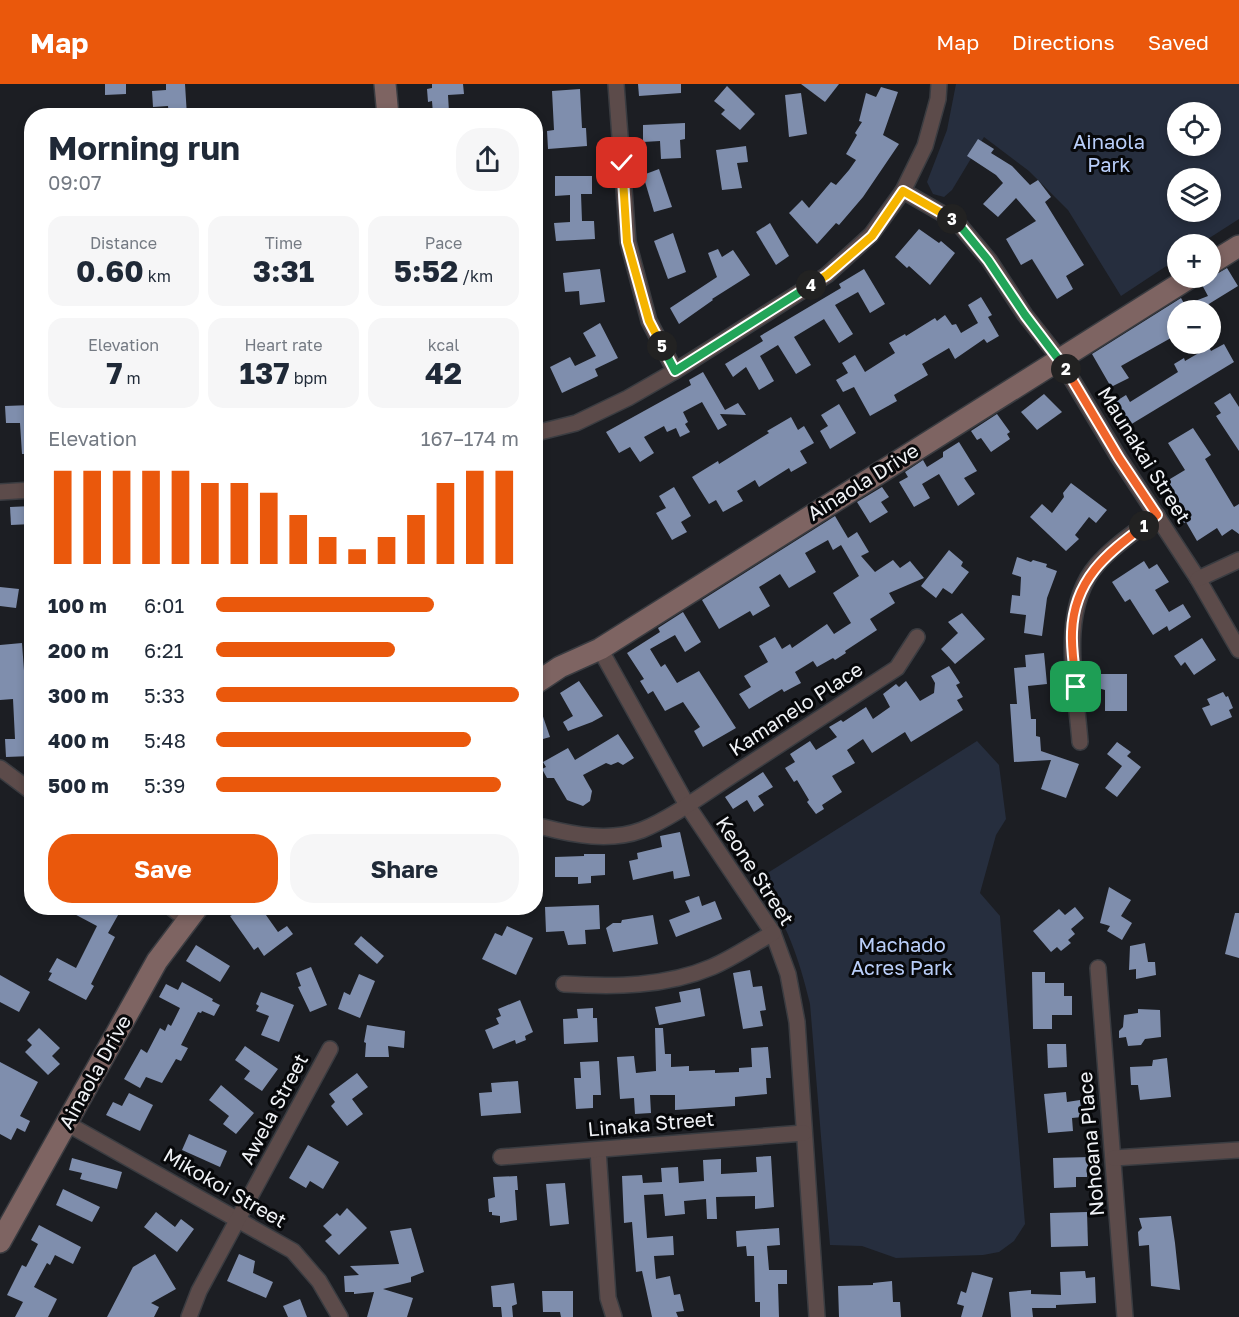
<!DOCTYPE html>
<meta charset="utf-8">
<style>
:root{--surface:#fff;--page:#f6f6f7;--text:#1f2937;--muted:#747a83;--accent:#ea580c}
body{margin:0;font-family:"Golos Text",sans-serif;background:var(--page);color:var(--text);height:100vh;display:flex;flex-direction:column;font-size:22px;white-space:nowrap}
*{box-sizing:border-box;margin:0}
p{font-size:20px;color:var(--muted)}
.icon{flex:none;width:33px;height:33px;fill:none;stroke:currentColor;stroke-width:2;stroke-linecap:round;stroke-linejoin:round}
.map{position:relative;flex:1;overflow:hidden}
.side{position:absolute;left:24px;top:24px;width:519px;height:807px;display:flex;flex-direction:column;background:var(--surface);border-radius:24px;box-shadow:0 3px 9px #0003}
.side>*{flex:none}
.controls{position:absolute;left:1167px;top:18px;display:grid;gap:12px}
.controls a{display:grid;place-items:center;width:54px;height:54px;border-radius:50%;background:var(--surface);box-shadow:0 3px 9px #0003;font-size:30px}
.pin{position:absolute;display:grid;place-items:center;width:51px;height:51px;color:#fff;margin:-26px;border-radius:12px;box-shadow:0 3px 9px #0006}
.km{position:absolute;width:30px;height:30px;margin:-15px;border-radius:50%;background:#222;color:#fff;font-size:16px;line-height:30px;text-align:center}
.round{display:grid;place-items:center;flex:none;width:63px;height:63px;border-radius:24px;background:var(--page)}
.overview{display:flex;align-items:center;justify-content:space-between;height:102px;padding:0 24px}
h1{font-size:33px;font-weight:700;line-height:45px}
.figures{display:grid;grid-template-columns:repeat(3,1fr);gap:9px;height:102px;padding:6px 24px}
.figures div{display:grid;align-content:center;border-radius:15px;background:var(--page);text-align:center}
.figures b{font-size:30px;font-weight:700}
.figures small{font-size:16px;font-weight:400}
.figures p{font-size:16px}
.chart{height:168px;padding:12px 24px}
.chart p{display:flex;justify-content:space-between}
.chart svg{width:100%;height:108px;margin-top:6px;stroke:var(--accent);stroke-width:6}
.cta{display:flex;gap:12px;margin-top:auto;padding:12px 24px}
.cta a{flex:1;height:69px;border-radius:24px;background:var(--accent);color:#fff;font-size:24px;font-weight:700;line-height:69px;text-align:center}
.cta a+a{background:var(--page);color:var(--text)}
ul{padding:0 24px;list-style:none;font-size:20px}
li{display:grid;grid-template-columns:96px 72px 1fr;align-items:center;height:45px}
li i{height:15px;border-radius:8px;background:var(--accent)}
header{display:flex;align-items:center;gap:36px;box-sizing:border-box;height:84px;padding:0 30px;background:var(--accent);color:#fff}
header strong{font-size:28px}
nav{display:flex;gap:33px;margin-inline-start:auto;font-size:21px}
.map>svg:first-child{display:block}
.green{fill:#262e3e;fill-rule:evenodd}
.building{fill:#7f8ead}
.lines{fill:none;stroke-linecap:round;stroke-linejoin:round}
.street-casing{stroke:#3a3c41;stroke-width:18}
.secondary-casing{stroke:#3a3c41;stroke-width:24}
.street{stroke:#5c4b4a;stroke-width:15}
.secondary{stroke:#7e6462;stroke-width:21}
.split-1-casing{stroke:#fff;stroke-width:12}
.split-2-casing{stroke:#fff;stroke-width:12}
.split-3-casing{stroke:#fff;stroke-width:12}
.split-4-casing{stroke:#fff;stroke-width:12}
.split-5-casing{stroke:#fff;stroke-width:12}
.split-6-casing{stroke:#fff;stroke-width:12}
.split-1{stroke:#f0652b;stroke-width:8}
.split-2{stroke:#f0652b;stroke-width:8}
.split-3{stroke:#22a559;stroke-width:8}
.split-4{stroke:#f5b400;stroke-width:8}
.split-5{stroke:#22a559;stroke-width:8}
.split-6{stroke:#f5b400;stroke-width:8}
.labels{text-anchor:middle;stroke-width:6;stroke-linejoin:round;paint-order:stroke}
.park-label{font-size:20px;fill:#b9cef9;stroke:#07080a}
.street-label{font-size:20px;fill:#f0f2f6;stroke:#07080a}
</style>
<header>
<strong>Map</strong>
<nav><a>Map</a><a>Directions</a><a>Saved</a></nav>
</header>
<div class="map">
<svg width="1239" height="1233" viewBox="0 0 1239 1233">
<rect width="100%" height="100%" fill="#1c1e23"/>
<!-- green -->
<g class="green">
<path d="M956,0h283v135l-39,25h-22l-1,15 -56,37 -53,-86 -39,-39 -45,-34 -32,53 -8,7 -11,-3 -6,-12 20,-52zM1178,28h32v34h-32zM1178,94h32v34h-32z"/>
<path d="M977,657l22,24 7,54 -10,16 -16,58 20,23 25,308 -11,17 -15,11 -16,3 -87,3 -34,-12 -32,-1 -20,-241c-12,-50 -24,-81 -52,-125z"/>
</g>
<!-- building -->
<g class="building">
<polygon points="105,0 126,0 126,10 105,11"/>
<polygon points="166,0 185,0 187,32 169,32 168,22 153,23 152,7 166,6"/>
<polygon points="432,0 463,0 464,10 448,11 449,28 433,30 432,17 428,18 427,5 432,4"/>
<polygon points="638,0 681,0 681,9 639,12"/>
<polygon points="801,0 839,0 825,18"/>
<polygon points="727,2 755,30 740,46 721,30 725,26 714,17"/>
<polygon points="881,3 898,8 883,51 899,60 863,113 839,141 836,139 817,160 789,129 802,116 809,124 831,98 836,101 849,86 856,76 846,70 857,51 855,49 862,38 859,37 866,9 876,13"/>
<polygon points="580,5 582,44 586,44 587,62 548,65 547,47 554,46 552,7"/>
<polygon points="801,9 807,50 789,53 785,11"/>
<polygon points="685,39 685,55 680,56 681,74 661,75 660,57 643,58 643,41"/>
<polygon points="978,55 994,65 991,69 1012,82 1030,101 1038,96 1051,113 1045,118 1084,181 1066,192 1073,205 1057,215 1032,175 1021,181 1006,155 1036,137 1016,114 998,133 983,120 1003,99 996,91 967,72"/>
<polygon points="746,62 748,78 737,79 742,104 722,106 716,66"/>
<polygon points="659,85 672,123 654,128 643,91"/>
<polygon points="555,92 592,92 592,110 581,110 582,137 594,137 595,155 556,157 554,139 570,138 570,111 555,112"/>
<polygon points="770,139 789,172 776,181 756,148"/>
<polygon points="919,145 939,159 941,157 955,169 930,201 909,182 907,184 895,173"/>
<polygon points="673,149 686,188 668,195 654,157"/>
<polygon points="718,165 722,173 733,166 750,191 712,215 713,216 679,240 670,224 717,193 708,169"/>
<polygon points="1227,184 1238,202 1199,226 1178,226 1178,250 1121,282 1129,294 1111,303 1092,270 1181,214 1185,221 1208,212 1201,199"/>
<polygon points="600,185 605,218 580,221 579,207 565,208 563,189"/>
<polygon points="864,185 885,220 870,229 858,208 835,221 853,250 839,259 824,235 794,253 811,281 796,290 778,261 760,272 774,297 759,306 746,283 733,293 725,280 763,257 760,252 841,204 839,200"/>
<polygon points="981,213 992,231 988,233 999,252 987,259 984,255 955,275 949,264 922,280 928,291 894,311 897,317 870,332 854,303 843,308 836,296 848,289 842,279 855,271 865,288 895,269 889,259 905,250 906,252 935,234 937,237 945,231 952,241 956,240 961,249 978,239 968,221"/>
<polygon points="600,239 618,274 595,285 598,292 562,309 550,283 570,273 575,282 596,272 583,249"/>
<polygon points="1224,260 1234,278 1125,344 1110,321 1126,311 1130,318 1178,288 1174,280 1184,274 1185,277 1209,263 1211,267"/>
<polygon points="703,288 725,326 738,319 746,331 720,330 727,341 718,346 702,318 683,328 688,338 685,340 690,348 680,353 676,344 667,348 664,342 644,353 654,369 640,378 630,363 619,369 606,348 691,301 689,296"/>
<polygon points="1230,309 1239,323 1239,367 1216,332 1221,329 1214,319"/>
<polygon points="1044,310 1062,328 1037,346 1021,328"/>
<polygon points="839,320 856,349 830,365 820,347 828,342 821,331"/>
<polygon points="32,321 32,370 22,370 20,339 6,339 5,322"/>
<polygon points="997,330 1010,348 1007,350 1010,355 991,368 981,354 977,356 971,347"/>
<polygon points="791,333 798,346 804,342 814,359 800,367 807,379 791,388 789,384 759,403 755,396 737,407 743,417 723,428 716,416 709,420 692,393 718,377 719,380 769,349 767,347"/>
<polygon points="1193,344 1211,371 1205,375 1234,423 1239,420 1239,450 1232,445 1222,452 1217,444 1197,457 1186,438 1184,439 1160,401 1185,386 1168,359"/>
<polygon points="959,358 977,387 964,394 975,410 958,422 939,390 922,400 930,414 914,423 899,398 908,393 905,388 923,376 927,383 943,373 943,368"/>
<polygon points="1071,399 1107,426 1096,439 1089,433 1075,451 1079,455 1066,467 1030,433 1042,420 1052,429 1064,413 1063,409"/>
<polygon points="674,403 691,432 681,438 687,448 672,456 656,429 666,424 659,412"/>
<polygon points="882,403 889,413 881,418 888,428 870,439 857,418"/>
<polygon points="32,422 32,440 11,441 10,423"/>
<polygon points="835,432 848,454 857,448 869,468 861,472 875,488 893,476 900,484 910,477 924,494 889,509 895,519 870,535 877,546 845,567 846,569 835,576 833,574 817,583 813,577 795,588 801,599 784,608 782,605 749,625 739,610 751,603 744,592 768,578 759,562 775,553 782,565 790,560 792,564 827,540 834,550 851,539 833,509 859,492 841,461 833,466 828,456 805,469 816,488 789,504 780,490 759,503 770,522 753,532 750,527 719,545 702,516"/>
<polygon points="949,466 963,478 961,482 969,488 952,510 943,504 936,514 921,502"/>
<polygon points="1017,473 1031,478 1033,476 1047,480 1046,483 1057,487 1047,514 1042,552 1024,549 1026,531 1010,529 1012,511 1020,512 1021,493 1012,490"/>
<polygon points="1144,477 1149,485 1157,480 1169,498 1155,506 1169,528 1183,520 1191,533 1169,547 1167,542 1153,551 1130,515 1125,518 1112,498"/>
<polygon points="0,503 19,505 16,524 0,522"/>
<polygon points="683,528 701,558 685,568 675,551 650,565 661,583 665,580 677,599 699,587 736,644 703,663 694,647 700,643 683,618 665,627 653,607 648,610 640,597 644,595 627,569 660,548 658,544"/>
<polygon points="962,529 985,555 955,580 941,565 958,549 948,538"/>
<polygon points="1202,554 1216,576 1194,591 1185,578 1181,582 1174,572"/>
<polygon points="22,559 27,628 32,628 32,672 6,673 5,655 15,655 13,615 0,616 0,561"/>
<polygon points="1044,569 1047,600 1028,602 1031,635 1036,635 1036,652 1040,653 1041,667 1079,680 1066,714 1041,705 1051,676 1014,678 1010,620 1017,620 1014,584 1026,583 1025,571"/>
<polygon points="949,582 960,599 956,601 963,613 957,616 963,626 911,658 905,648 872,669 863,655 847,666 855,679 832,692 842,708 822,721 824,725 816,730 807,718 809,716 797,696 794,698 785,684 795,678 790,670 810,657 816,666 837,653 829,643 841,636 843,638 866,623 873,635 890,623 883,610 896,600 899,603 906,597 920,617 934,609 935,599 931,592"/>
<polygon points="1098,590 1127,590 1127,627 1105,627 1105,606 1098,604"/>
<polygon points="579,597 603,632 592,638 568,647 563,638 573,632 560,609"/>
<polygon points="1223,608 1226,613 1228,612 1233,624 1229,626 1232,633 1211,642 1202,624 1210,621 1207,615"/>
<polygon points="536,615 537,615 550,653 536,657"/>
<polygon points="618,650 634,674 623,681 618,678 611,681 606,679 583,691 592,707 590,717 583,722 567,716 554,694 547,694 542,685 546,683 543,678 568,664 575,676"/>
<polygon points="1117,658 1131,668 1127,672 1141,683 1117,713 1105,704 1122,682 1107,670"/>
<polygon points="763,688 773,703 758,712 764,721 754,728 747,716 733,725 725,713"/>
<polygon points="680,748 690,792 674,795 673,787 633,796 629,777 638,775 637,769 662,763 660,752"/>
<polygon points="584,770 605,770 605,791 591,792 591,799 578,800 578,793 555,793 555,773 584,772"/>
<polygon points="1109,803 1131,816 1121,832 1132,839 1122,856 1107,847 1110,842 1100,839"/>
<polygon points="699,812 702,822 715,817 722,835 676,853 669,836 690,828 685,817"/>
<polygon points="599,821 600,845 585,846 586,860 568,861 564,847 546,848 545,823"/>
<polygon points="1075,823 1084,834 1071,845 1075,850 1068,856 1071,859 1061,867 1057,863 1051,868 1033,847 1059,825 1065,831"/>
<polygon points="63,824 122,824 108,849 115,853 91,900 94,902 86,916 48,896 52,889 49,888 57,874 76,884 97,842"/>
<polygon points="229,824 261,824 278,848 287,842 293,850 264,872 258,863 254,866 230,832 234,830"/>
<polygon points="1235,829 1239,829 1239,874 1225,870"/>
<polygon points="653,831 658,860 613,868 606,844 613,839 621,839 622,836"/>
<polygon points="507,842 533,854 516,891 482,875 495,849 502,852"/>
<polygon points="361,852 384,872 377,880 354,860"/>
<polygon points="1145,859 1148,878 1155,878 1156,891 1136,895 1136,885 1129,886 1130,862"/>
<polygon points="196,861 230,882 220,898 186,877"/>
<polygon points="311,883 327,921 310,928 298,903 301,902 296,889"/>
<polygon points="750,886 753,903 762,902 766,926 760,927 763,942 743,945 733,889"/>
<polygon points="1032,888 1045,888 1045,899 1064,899 1064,912 1072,912 1072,931 1052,931 1052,945 1033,945"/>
<polygon points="359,890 375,897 360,934 338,925 344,908 350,911"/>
<polygon points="0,891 30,908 19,928 0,918"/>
<polygon points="182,898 213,915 212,917 220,921 214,932 202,927 201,929 198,928 181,961 188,964 181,977 176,975 162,999 146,993 140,1004 124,995 141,965 147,969 160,944 165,947 168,940 171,942 180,924 159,913 166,900 178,906"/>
<polygon points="700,904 705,932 659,941 655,923 681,918 679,908"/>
<polygon points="261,908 294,921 279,958 261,951 269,932 256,927 259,922 256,920"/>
<polygon points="520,916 533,948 525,952 526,956 516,960 515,956 493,965 485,946 499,940 496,934 501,932 498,925"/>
<polygon points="593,924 593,934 597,934 598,958 564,960 563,935 578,934 577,925"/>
<polygon points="1138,925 1160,926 1161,953 1145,955 1141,961 1128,962 1126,953 1119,954 1119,947 1123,943 1124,931 1138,929"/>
<polygon points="367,941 405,947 404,964 388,962 389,973 365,973 366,959 364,958"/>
<polygon points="39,944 60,964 52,972 60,980 48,991 25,968 32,961 27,956"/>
<polygon points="655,944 663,944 665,970 671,970 671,983 689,982 689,987 715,986 715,989 739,988 739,984 752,983 751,964 768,963 771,994 766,994 767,1010 735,1013 735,1022 675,1026 675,1011 650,1011 651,1029 635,1030 634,1014 620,1015 617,973 634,972 636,989 656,987"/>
<polygon points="1047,960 1066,960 1067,983 1048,984"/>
<polygon points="245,962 278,985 262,1007 244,995 250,987 235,976"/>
<polygon points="1167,974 1171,1013 1140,1016 1138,1001 1131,1001 1130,983 1152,982 1153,976"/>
<polygon points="599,977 601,1011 593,1011 593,1024 576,1025 574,994 581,994 580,978"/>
<polygon points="0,978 38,998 20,1032 30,1037 25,1048 17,1044 11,1056 0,1050"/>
<polygon points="357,989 368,1003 352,1015 363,1030 347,1042 331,1022 335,1018 329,1010"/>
<polygon points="518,997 521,1029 481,1032 479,1009 492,1008 491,999"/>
<polygon points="221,1001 254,1029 236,1050 223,1040 229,1032 209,1016"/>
<polygon points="1066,1008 1067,1018 1080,1016 1082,1033 1072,1034 1073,1047 1048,1049 1044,1010"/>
<polygon points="129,1009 153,1021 140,1047 106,1031 113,1018 122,1022"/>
<polygon points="189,1050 227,1067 220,1083 182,1066"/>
<polygon points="308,1061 339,1078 323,1105 310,1097 306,1104 289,1094"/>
<polygon points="771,1072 774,1123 755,1125 755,1112 716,1113 717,1135 707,1135 706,1115 684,1117 685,1130 665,1132 663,1110 644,1111 647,1154 673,1152 674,1171 654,1172 656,1195 670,1192 674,1211 680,1210 684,1227 676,1228 678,1233 652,1233 642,1187 636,1188 632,1138 624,1139 622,1092 642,1091 643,1099 662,1098 661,1084 678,1083 679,1099 704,1097 703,1076 721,1075 721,1090 757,1088 756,1073"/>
<polygon points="1090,1073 1091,1087 1087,1088 1087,1093 1076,1093 1076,1103 1054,1104 1053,1074"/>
<polygon points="72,1074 122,1088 117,1105 80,1095 82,1089 69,1086"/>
<polygon points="517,1092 518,1106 515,1106 517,1136 500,1139 500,1132 492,1131 492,1128 489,1128 488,1115 495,1113 493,1093"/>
<polygon points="565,1099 569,1140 550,1142 546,1100"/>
<polygon points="63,1105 100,1123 92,1138 56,1121"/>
<polygon points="347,1124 367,1144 339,1171 325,1157 332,1151 323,1142 337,1129 340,1132"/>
<polygon points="156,1128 175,1143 181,1135 194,1145 177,1168 144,1143"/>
<polygon points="1087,1128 1088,1162 1051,1163 1050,1129"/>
<polygon points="1171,1132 1175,1159 1180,1206 1151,1202 1149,1161 1139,1162 1138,1148 1142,1144 1139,1134"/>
<polygon points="39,1141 81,1163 73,1180 55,1171 50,1181 47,1179 34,1203 57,1215 48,1233 15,1233 23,1218 7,1211 22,1181 26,1183 38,1160 31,1156"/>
<polygon points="411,1144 424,1188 411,1193 411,1198 383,1205 413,1214 407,1233 367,1233 374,1208 354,1210 354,1208 345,1208 344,1192 359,1191 350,1182 399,1180 390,1147"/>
<polygon points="779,1144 780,1161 767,1162 769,1186 787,1186 787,1200 778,1200 779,1233 760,1233 760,1218 755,1218 754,1172 747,1172 746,1162 737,1163 736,1147"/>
<polygon points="155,1170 176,1205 151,1219 159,1223 154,1233 107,1233 133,1183"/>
<polygon points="239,1170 255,1177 253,1189 273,1198 266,1214 227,1197"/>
<polygon points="1085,1187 1086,1194 1095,1193 1096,1219 1056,1221 1056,1224 1032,1224 1033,1233 1011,1233 1009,1208 1031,1206 1031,1210 1061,1211 1060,1188"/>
<polygon points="972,1188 993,1194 982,1233 961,1233 964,1222 957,1220 961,1207 966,1209"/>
<polygon points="892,1197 893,1218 900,1218 901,1233 839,1233 838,1202 873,1201 873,1199"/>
<polygon points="514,1199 517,1220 512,1222 513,1233 502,1233 501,1223 493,1223 491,1202"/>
<polygon points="542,1207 573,1207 573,1233 561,1233 560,1228 543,1228"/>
<polygon points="300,1215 307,1233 288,1233 283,1222"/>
</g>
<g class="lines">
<!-- street casing -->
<g class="street-casing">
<g id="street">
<polyline points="616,0 628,158 649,237 675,287"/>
<polyline points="903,107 957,138 989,176 1025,231 1059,274 1119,374 1198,495 1239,566"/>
<polyline points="536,349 576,339 628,314 675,287 827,191 871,151 903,107 925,62 938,15 939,0"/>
<polyline points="0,408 32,406"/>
<polyline points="1198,495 1239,476"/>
<polyline points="600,565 687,721 773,849 788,890 797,938 817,1233"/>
<path d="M1080,658c-4,-55 -22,-132 17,-177 17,-20 40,-34 60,-50"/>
<polyline points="0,684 32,708"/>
<path d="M543,743c31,8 67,15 99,3 30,-12 66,-39 94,-57 54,-35 107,-70 161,-105l20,-31"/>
<polyline points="172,824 187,836"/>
<polyline points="1098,884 1125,1233"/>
<path d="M564,900c50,3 101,3 148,-17 21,-9 41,-23 61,-34"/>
<polyline points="66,1039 293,1167 319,1197 340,1233"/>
<polyline points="598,1066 608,1214 614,1233"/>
<polyline points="501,1073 804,1049"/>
<polyline points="1114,1074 1239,1066"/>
<polyline points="189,1233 199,1207 330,965"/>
</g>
</g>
<!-- secondary casing -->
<g class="secondary-casing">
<g id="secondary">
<polyline points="385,0 388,32"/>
<polyline points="1210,180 1239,162"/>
<polyline points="536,599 560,583 600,565 1189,194"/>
<polyline points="0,1158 157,877 197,824"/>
</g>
</g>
<!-- street -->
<use href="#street" class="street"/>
<!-- secondary -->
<use href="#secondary" class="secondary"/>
</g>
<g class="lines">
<!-- split-1 casing -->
<g class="split-1-casing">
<path id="split-1" d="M1076,603c-1,-18 -5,-37 -4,-55 2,-52 34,-78 72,-106"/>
</g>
<!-- split-2 casing -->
<g class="split-2-casing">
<polyline id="split-2" points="1066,285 1119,374 1157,431 1144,442"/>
</g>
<!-- split-3 casing -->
<g class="split-3-casing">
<polyline id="split-3" points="952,135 957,138 988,176 1025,231 1066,285"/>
</g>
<!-- split-4 casing -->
<g class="split-4-casing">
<polyline id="split-4" points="811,201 827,191 872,152 903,107 952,135"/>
</g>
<!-- split-5 casing -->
<g class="split-5-casing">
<polyline id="split-5" points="662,262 675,287 811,201"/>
</g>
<!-- split-6 casing -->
<g class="split-6-casing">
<polyline id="split-6" points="622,79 627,158 649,237 662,262"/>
</g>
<!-- split-1 -->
<use href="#split-1" class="split-1"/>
<!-- split-2 -->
<use href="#split-2" class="split-2"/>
<!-- split-3 -->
<use href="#split-3" class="split-3"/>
<!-- split-4 -->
<use href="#split-4" class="split-4"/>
<!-- split-5 -->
<use href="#split-5" class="split-5"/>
<!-- split-6 -->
<use href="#split-6" class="split-6"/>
</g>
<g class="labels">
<!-- park labels -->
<g class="park-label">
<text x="1109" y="65">Ainaola<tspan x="1109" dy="23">Park</tspan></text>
<text x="902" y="868">Machado<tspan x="902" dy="23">Acres Park</tspan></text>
</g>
<!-- street labels -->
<g class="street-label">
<text transform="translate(1144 371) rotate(58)" y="7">Maunakai Street</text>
<text transform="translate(863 398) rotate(-32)" y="7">Ainaola Drive</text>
<text transform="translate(796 625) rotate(-33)" y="7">Kamanelo Place</text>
<text transform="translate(755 787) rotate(57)" y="7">Keone Street</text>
<text transform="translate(95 988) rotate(-61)" y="7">Ainaola Drive</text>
<text transform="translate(274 1025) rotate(-62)" y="7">Awela Street</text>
<text transform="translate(651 1040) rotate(-5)" y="7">Linaka Street</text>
<text transform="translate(1091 1060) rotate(-95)" y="7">Nohoana Place</text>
<text transform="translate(225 1104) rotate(30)" y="7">Mikokoi Street</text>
</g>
</g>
</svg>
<div class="controls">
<a><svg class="icon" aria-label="locate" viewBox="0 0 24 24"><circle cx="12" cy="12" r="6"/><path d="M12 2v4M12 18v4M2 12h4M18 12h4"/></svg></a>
<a><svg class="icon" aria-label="layers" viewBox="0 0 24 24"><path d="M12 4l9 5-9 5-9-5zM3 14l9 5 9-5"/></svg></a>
<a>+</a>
<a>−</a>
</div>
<div class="pin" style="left:1076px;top:603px;background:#1e9e55"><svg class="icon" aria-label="arrive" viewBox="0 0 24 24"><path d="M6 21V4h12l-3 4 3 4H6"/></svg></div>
<div class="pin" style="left:622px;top:79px;background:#d93025"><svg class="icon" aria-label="check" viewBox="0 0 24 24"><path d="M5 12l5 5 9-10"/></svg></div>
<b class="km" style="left:1144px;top:442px">1</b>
<b class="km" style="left:1066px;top:285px">2</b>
<b class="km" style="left:952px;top:135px">3</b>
<b class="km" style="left:811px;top:201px">4</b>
<b class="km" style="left:662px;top:262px">5</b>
<section class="side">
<div class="overview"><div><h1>Morning run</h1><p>09:07</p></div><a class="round"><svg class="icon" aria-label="share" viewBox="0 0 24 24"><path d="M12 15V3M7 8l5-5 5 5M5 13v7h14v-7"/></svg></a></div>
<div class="figures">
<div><p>Distance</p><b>0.60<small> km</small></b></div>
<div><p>Time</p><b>3:31</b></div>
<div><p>Pace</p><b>5:52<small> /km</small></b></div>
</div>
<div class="figures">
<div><p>Elevation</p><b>7<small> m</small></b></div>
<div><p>Heart rate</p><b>137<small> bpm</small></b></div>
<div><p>kcal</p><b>42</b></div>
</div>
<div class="chart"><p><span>Elevation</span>167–174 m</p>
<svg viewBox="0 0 160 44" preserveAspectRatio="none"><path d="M5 44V6M15 44V6M25 44V6M35 44V6M45 44V6M55 44V11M65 44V11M75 44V15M85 44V24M95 44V33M105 44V38M115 44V33M125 44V24M135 44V11M145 44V6M155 44V6"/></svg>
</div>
<ul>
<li><b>100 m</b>6:01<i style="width:72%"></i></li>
<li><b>200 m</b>6:21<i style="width:59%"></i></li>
<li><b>300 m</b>5:33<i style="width:100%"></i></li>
<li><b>400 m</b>5:48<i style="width:84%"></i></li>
<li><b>500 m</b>5:39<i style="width:94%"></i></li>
</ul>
<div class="cta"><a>Save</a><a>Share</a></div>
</section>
</div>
